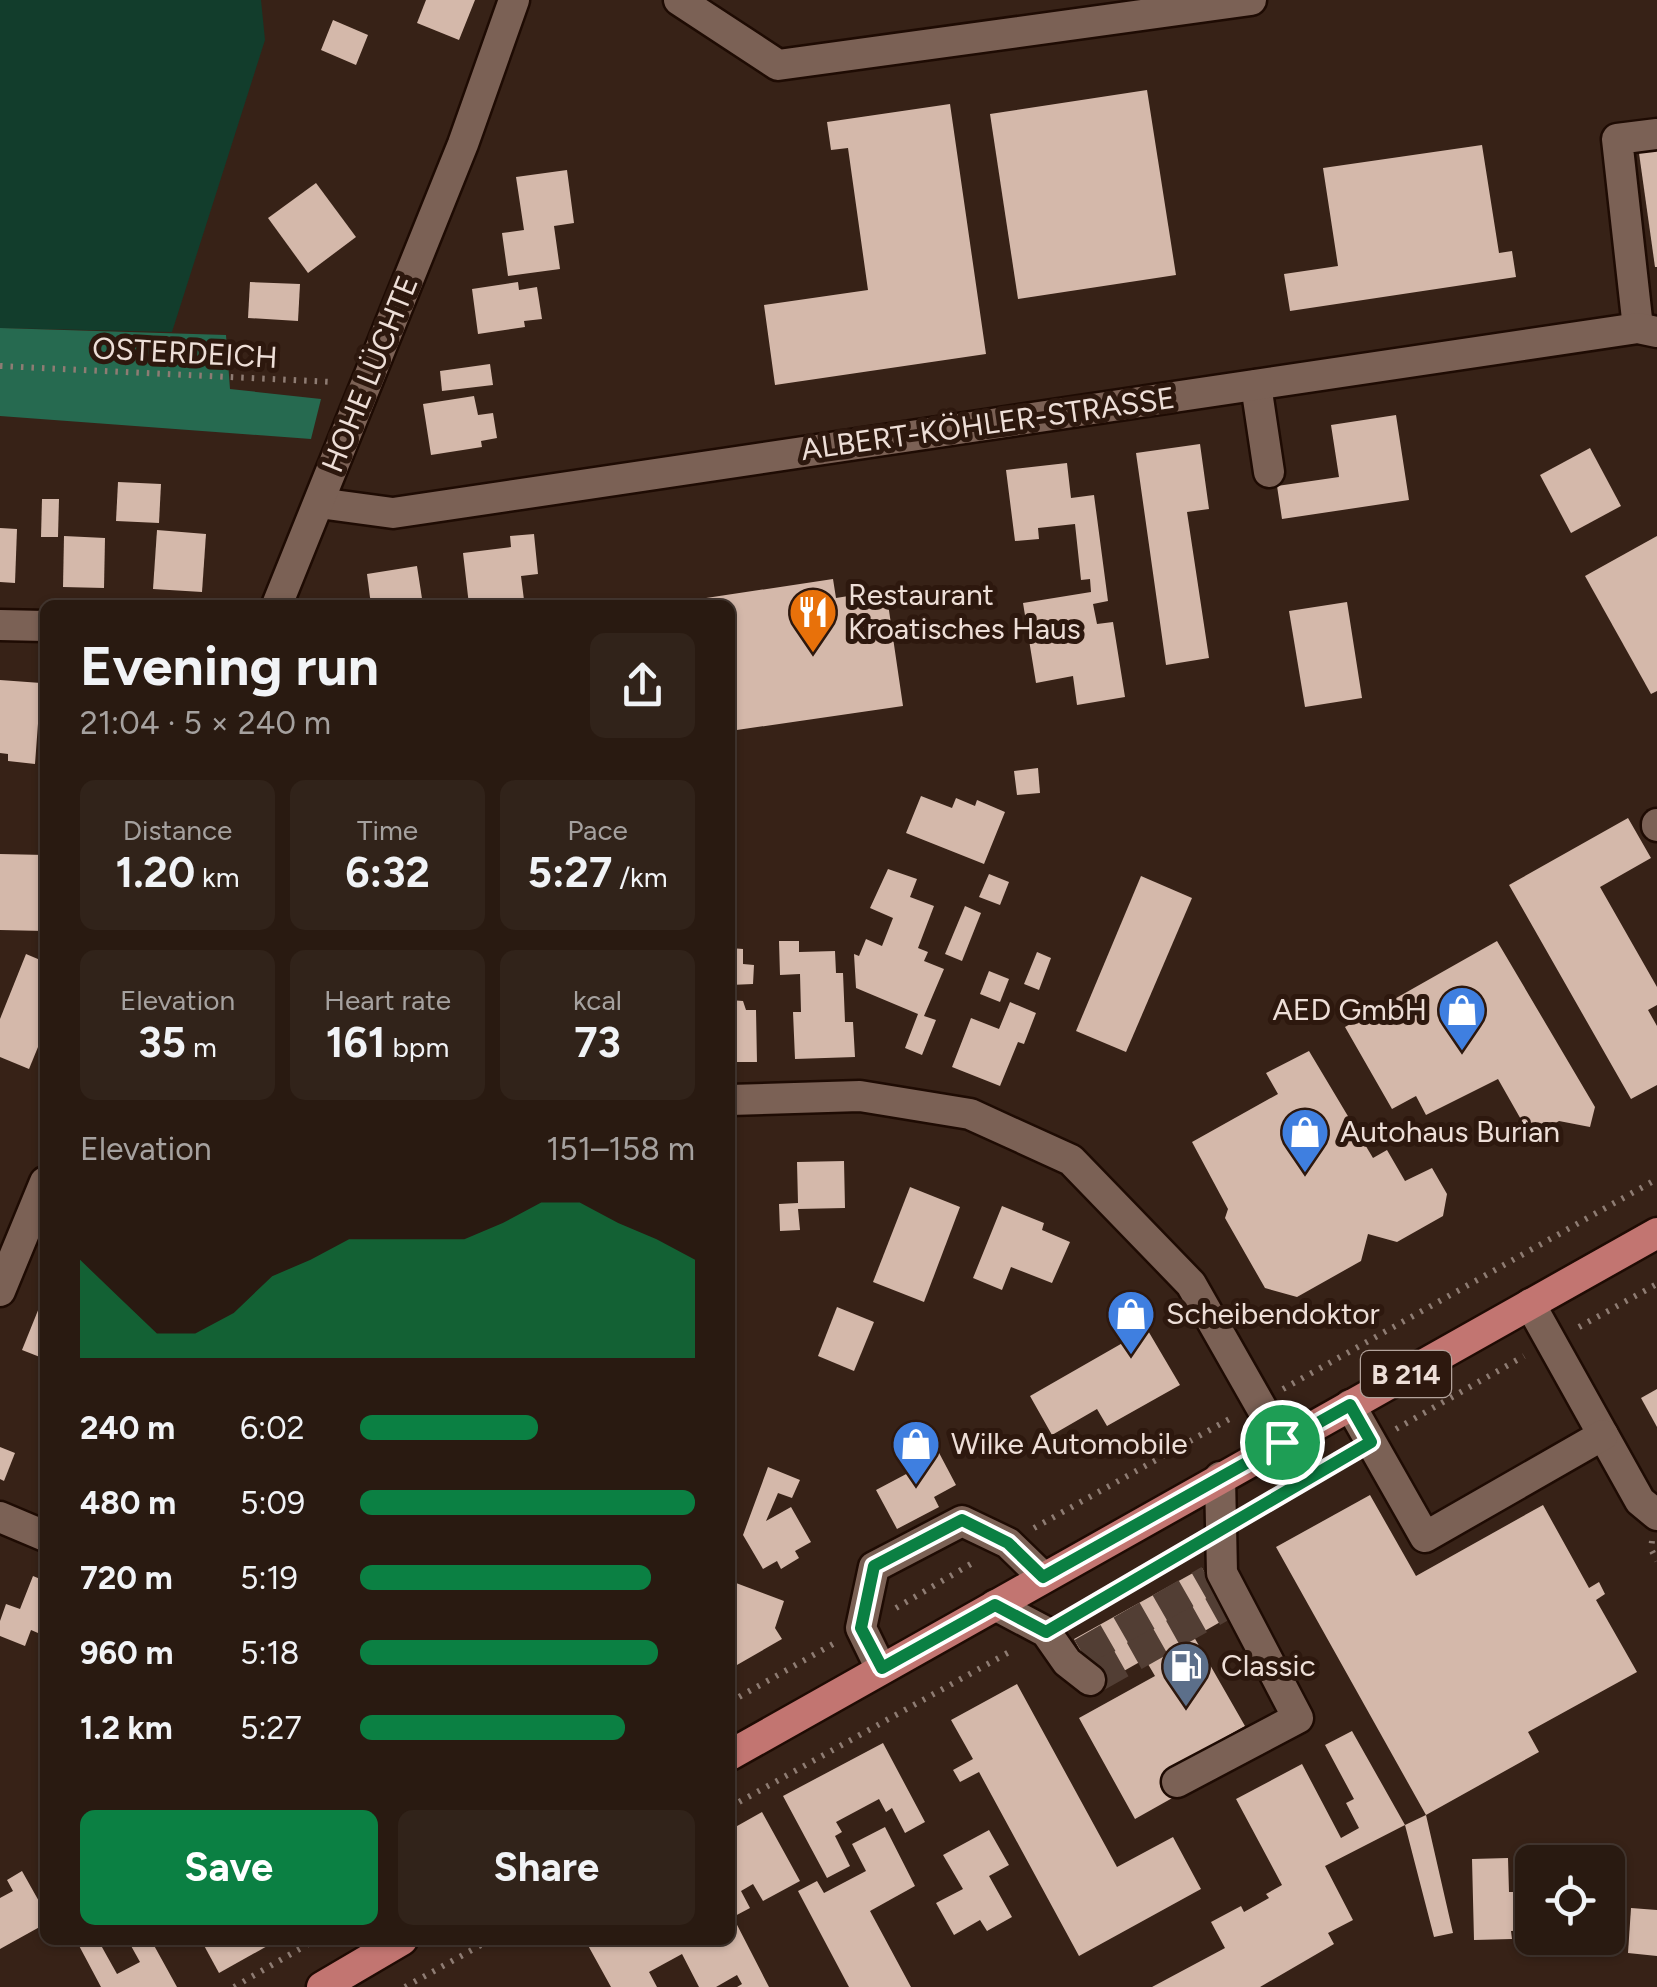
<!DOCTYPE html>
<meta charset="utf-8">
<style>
:root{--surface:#291a11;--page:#31231a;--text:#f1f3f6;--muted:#a5a19f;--line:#453831;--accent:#0b8043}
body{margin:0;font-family:Figtree,sans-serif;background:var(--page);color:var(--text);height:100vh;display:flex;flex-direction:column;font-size:38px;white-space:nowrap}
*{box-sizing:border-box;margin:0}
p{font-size:32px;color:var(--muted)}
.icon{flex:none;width:55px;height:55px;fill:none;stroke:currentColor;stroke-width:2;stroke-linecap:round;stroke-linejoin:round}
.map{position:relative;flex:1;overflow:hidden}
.sheet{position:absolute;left:40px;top:600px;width:695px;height:1345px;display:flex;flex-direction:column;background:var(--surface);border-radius:15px;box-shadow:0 2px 8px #0004,0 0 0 2px var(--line)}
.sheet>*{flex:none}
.tools{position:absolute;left:1515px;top:1845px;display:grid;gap:20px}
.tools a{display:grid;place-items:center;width:110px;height:110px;border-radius:15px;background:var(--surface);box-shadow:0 2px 8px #0004,0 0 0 2px var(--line);font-size:50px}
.pin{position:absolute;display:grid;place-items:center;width:85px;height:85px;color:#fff;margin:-42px;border:5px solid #fff;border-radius:50%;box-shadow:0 2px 10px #0007}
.round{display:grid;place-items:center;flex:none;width:105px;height:105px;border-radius:15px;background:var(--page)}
.summary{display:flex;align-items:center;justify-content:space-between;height:170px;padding:0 40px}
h1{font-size:55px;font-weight:700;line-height:75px}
.metrics{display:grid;grid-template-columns:repeat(3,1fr);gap:15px;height:170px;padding:10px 40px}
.metrics div{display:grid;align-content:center;border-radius:15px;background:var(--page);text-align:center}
.metrics b{font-size:42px;font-weight:700}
.metrics small{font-size:28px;font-weight:400}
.metrics p{font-size:28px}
.chart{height:280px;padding:20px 40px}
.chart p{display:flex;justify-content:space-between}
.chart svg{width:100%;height:180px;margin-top:10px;fill:var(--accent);opacity:.7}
.primary-button{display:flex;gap:20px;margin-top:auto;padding:20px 40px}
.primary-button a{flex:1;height:115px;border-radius:15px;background:var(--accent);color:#fff;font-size:40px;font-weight:700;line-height:115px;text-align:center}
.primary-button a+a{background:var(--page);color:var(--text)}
ul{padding:0 40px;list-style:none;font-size:32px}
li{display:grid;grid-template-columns:160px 120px 1fr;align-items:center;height:75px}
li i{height:25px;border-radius:12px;background:var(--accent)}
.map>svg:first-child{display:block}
.green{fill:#123d2c}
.forest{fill:#266a50}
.building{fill:#d4b8aa}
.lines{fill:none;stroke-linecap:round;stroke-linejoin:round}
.minor-tunnel{stroke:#523e34;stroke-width:30;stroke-dasharray:30 15;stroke-linecap:butt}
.minor-casing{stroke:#1e0b03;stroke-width:35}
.major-casing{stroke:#1e0b03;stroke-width:35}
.path{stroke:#8e7c73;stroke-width:6;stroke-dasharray:2.5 8;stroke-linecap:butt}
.minor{stroke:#7b6155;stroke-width:30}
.major{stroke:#c27571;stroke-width:30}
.route-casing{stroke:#fff;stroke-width:20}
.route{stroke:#0b8043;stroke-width:12}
.labels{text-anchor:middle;stroke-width:10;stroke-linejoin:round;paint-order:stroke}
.shield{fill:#2d180e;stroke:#b3a39b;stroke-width:2.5}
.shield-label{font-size:28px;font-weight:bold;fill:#edded7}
.street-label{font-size:30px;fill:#edded7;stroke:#2d180e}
.poi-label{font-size:30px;fill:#edded7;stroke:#2d180e;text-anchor:start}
</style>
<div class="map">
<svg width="1657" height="1987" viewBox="0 0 1657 1987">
<rect width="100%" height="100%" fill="#372217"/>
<!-- green -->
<polygon class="green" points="0,0 261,0 265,40 172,332 0,328"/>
<!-- forest -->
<polygon class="forest" points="0,328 226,335 230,389 321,399 311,439 0,416"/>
<!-- building -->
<g class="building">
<polygon points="426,0 475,0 459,40 417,23"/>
<polygon points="333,20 368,35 356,65 321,50"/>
<polygon points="1147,90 1176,275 1018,299 990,114"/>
<polygon points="950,104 986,354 775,385 764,305 868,290 848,148 831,150 827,122"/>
<polygon points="1657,144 1657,267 1655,267 1638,146"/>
<polygon points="1482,145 1499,253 1512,251 1516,277 1290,311 1284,274 1338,266 1323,168"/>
<polygon points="567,170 574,223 554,226 560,269 508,276 502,233 524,230 516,177"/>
<polygon points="316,183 356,237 308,273 268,218"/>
<polygon points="250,282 300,284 298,321 248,318"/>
<polygon points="518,282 519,290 537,287 542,319 524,321 525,327 478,334 472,289"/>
<polygon points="490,364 493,385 442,391 440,371"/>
<polygon points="474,396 478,415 493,413 497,438 481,441 482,447 431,455 423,404"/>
<polygon points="1396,415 1409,500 1282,519 1277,486 1339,477 1331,425"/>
<polygon points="1200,444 1209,509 1187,512 1209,658 1166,665 1136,453"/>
<polygon points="1590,448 1621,506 1571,533 1540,475"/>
<polygon points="1067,463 1071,498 1094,495 1108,601 1093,604 1097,624 1113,622 1125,697 1077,705 1073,676 1036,683 1023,603 1091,592 1090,579 1081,580 1075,524 1038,528 1039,539 1015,541 1006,470"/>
<polygon points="118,482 161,484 159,523 116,521"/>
<polygon points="42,499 59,499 58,537 41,537"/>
<polygon points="0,528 17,529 15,583 0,582"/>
<polygon points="157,530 206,534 202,592 153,589"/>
<polygon points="534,534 538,574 521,576 524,600 469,605 463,553 511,547 510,536"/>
<polygon points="64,536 105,538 104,588 63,587"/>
<polygon points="1657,536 1657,691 1651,694 1585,576"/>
<polygon points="417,566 423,605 371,605 367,574"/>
<polygon points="833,579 836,598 886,590 903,706 730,731 730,605 673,603"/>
<polygon points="1347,602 1362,698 1305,707 1289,611"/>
<polygon points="0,680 41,683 35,764 8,761 8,754 0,753"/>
<polygon points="1038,768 1040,793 1017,795 1014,771"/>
<polygon points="921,796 952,808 956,798 975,806 977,800 1005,812 984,864 906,833"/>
<polygon points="1628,818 1651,858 1600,887 1657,987 1657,1005 1648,1010 1657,1026 1657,1085 1631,1099 1509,885"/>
<polygon points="0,854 45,855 45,931 0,930"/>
<polygon points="888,869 917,879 910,897 934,906 918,948 928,952 924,961 944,969 924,1016 936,1020 922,1055 905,1048 918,1014 856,988 854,954 859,956 866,939 882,946 893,918 870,908"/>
<polygon points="989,874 1009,882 1000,905 979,897"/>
<polygon points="1141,876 1192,898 1126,1052 1076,1031"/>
<polygon points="965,906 981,913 962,961 945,954"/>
<polygon points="779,941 799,941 799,952 835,951 836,973 843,973 845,1022 853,1022 855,1057 795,1059 793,1012 801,1012 800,974 780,975"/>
<polygon points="1497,941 1595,1107 1590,1127 1559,1121 1531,1137 1498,1079 1426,1115 1416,1096 1392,1109 1345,1027"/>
<polygon points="730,948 743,949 743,964 754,965 753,984 730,985"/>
<polygon points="1037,952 1051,958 1039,990 1024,984"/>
<polygon points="26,954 45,962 45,1030 29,1069 0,1057 0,1019"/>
<polygon points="989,971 1009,979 1000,1002 980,994"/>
<polygon points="730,1000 743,1001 746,1010 756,1010 757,1062 730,1062"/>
<polygon points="1010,1002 1036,1013 1024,1044 1018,1042 1000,1086 952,1067 971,1018 999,1029"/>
<polygon points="1309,1051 1373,1158 1387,1150 1405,1181 1432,1168 1447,1194 1443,1216 1397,1242 1368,1234 1361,1261 1297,1297 1265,1288 1225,1218 1228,1209 1192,1142 1278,1094 1266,1073"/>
<polygon points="844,1161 845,1208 798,1209 800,1230 780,1231 779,1204 798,1203 797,1162"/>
<polygon points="910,1187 960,1207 924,1302 873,1282"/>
<polygon points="1002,1206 1044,1223 1042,1230 1070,1242 1052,1283 1011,1267 1002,1290 973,1278"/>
<polygon points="45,1293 45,1359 22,1350"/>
<polygon points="837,1307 874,1322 854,1371 818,1356"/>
<polygon points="1147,1329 1180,1385 1107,1426 1097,1409 1052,1435 1030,1396"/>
<polygon points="1657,1389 1657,1427 1641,1398"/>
<polygon points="0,1447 15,1453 4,1481 0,1479"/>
<polygon points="937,1449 956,1485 934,1497 939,1507 897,1529 876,1490 910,1472 906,1465"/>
<polygon points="768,1467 800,1480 792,1498 778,1493 766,1521 791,1507 811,1542 795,1551 799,1558 781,1569 777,1561 763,1569 743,1535"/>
<polygon points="1370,1495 1416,1576 1543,1505 1589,1588 1599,1582 1605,1594 1596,1600 1637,1672 1528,1732 1539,1752 1426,1815 1453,1933 1434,1937 1405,1825 1426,1815 1276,1547"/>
<polygon points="1202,1568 1229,1617 1194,1637 1245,1726 1169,1769 1183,1792 1135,1819 1079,1718 1155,1676 1145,1659 1099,1685 1074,1639"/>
<polygon points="33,1576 45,1581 45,1636 31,1630 25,1646 0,1636 0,1621 6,1604 20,1609"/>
<polygon points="736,1583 784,1601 775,1628 782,1639 730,1669 730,1597"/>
<polygon points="1017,1684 1117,1867 1173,1837 1201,1889 1079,1956 979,1772 960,1782 953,1770 973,1759 951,1720"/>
<polygon points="1352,1731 1405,1825 1325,1866 1353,1920 1328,1933 1334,1944 1260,1987 1152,1987 1225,1948 1211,1922 1241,1906 1244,1912 1269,1898 1266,1894 1282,1885 1236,1799 1302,1764 1341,1838 1359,1828 1346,1803 1354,1799 1325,1745"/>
<polygon points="883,1743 925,1822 905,1833 892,1808 886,1812 879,1799 836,1822 842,1832 835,1836 850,1866 827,1878 783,1796"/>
<polygon points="762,1812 800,1881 763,1901 753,1884 741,1891 750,1908 733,1917 769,1987 737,1987 742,1984 737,1975 716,1987 699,1987 682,1954 649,1972 657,1987 611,1987 585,1940 730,1940 730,1830"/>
<polygon points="885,1827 915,1886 870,1911 911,1987 849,1987 798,1891 817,1881 824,1893 866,1871 852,1844"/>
<polygon points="989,1830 1009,1865 989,1876 1012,1917 987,1931 980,1920 954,1935 936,1903 963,1889 943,1855"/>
<polygon points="1508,1858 1509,1892 1530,1892 1531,1930 1511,1931 1512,1939 1474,1940 1472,1859"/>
<polygon points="22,1871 45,1912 45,1924 0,1949 0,1898 13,1891 7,1880"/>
<polygon points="1631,1908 1657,1910 1657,1956 1628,1953"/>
<polygon points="1546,1938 1603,1938 1602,1946 1546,1942"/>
<polygon points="76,1940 98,1940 117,1974 140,1962 130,1944 151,1940 177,1987 101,1987"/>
<polygon points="201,1940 266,1940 269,1945 219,1973"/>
</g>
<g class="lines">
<!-- minor-tunnel -->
<g class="minor-tunnel">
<polyline points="1082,1653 1209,1580"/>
<polyline points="1095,1678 1223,1606"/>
</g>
<!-- minor casing -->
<g class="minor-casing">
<g id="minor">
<polyline points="679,0 778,65 1251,0"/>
<polyline points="1638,328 1617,139 1657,134"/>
<polyline points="1256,385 1269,472"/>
<polyline points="319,503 393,513 1638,328 1657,332"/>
<polyline points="277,605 463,144 514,0"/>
<polyline points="0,625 45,626"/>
<polyline points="1657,824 1657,826"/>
<polyline points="730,1100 860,1096 970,1114 1071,1160 1191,1284 1281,1442"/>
<polyline points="0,1291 45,1182"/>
<polyline points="1530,1304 1640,1501 1657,1515"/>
<polyline points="1350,1405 1425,1537 1603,1435"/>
<polyline points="0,1517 45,1536"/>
<polyline points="995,1605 1046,1632 1067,1662 1090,1680"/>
<polyline points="881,1669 861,1628 874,1567 962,1521 1008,1543 1043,1577"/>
<polyline points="1177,1782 1298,1718 1222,1573 1220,1477"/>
</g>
</g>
<!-- major casing -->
<g class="major-casing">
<g id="major">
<polyline points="730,1755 1657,1233"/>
<polyline points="322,1987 402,1940"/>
</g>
</g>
<!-- path -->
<g class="path">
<polyline points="0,366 333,382"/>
<polyline points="1579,1327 1657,1284"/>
<polyline points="1283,1389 1657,1179"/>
<polyline points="1396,1429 1524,1356"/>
<polyline points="1252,1509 1346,1457"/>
<polyline points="1034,1528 1233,1417"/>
<polyline points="1652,1541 1651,1549 1657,1561"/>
<polyline points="896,1608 976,1561"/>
<polyline points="1071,1616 1189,1546"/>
<polyline points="730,1702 833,1644"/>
<polyline points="730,1807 1013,1650"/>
<polyline points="234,1987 315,1940"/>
<polyline points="405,1987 490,1940"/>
</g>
<!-- minor -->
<use href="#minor" class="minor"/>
<!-- major -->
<use href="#major" class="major"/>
</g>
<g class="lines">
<!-- route casing -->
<g class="route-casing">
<polygon id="route" points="1350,1405 1371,1442 1046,1632 995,1605 882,1668 861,1628 874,1566 962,1520 1008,1543 1043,1577"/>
</g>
<!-- route -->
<use href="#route" class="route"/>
</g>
<!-- icons -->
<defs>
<g id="restaurant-pin" transform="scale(2.5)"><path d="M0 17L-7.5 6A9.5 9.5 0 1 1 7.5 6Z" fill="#e8710a" stroke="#2d180e"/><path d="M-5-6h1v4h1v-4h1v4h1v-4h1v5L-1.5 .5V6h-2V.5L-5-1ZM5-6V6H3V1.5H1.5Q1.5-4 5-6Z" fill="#fff"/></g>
<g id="shop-pin" transform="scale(2.5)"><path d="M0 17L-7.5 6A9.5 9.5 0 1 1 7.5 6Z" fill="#3f7fe0" stroke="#2d180e"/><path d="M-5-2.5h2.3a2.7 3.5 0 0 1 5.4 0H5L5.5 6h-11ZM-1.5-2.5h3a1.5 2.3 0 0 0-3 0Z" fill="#fff"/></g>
<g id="fuel-pin" transform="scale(2.5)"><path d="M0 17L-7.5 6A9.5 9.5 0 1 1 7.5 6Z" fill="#5c6f8a" stroke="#2d180e"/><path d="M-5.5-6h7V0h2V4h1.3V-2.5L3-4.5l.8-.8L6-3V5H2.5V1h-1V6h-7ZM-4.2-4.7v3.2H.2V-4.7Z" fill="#fff"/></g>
</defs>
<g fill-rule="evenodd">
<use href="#restaurant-pin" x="813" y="612"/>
<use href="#shop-pin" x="1462" y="1010"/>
<use href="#shop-pin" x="1305" y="1132"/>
<use href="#shop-pin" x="1131" y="1314"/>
<use href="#shop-pin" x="916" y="1444"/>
<use href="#fuel-pin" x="1186" y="1666"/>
</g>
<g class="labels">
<!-- shield labels -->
<rect class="shield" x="1361" y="1351" width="90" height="46" rx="8"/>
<g class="shield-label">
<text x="1406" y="1384">B 214</text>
</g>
<!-- street labels -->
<g class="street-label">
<text transform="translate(185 353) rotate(3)" y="10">OSTERDEICH</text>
<text transform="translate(370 374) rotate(-68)" y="10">HOHE LÜCHTE</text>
<text transform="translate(988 424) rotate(-8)" y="10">ALBERT-KÖHLER-STRASSE</text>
</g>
<!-- poi labels -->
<g class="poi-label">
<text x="848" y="605">Restaurant<tspan x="848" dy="34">Kroatisches Haus</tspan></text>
<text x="1427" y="1020" text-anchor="end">AED GmbH</text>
<text x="1340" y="1142">Autohaus Burian</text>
<text x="1166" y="1324">Scheibendoktor</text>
<text x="951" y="1454">Wilke Automobile</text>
<text x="1221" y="1676">Classic</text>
</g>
</g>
</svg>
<div class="tools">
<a><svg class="icon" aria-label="locate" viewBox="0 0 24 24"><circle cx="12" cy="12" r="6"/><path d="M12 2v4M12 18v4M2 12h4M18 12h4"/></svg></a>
</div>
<div class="pin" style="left:1282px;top:1442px;background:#1e9e55"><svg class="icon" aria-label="arrive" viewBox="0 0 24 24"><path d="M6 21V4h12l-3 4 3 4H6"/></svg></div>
<section class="sheet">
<div class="summary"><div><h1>Evening run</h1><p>21:04 · 5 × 240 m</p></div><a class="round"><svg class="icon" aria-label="share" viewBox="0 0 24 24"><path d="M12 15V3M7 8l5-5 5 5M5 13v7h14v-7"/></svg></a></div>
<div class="metrics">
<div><p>Distance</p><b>1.20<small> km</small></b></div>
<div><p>Time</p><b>6:32</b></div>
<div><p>Pace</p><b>5:27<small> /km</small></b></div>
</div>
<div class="metrics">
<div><p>Elevation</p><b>35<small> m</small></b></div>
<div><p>Heart rate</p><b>161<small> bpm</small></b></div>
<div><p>kcal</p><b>73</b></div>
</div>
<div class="chart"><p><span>Elevation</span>151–158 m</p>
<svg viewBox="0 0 160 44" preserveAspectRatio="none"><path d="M0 44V20L10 29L20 38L30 38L40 33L50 24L60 20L70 15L80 15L90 15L100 15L110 11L120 6L130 6L140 11L150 15L160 20V44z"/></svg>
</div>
<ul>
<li><b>240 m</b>6:02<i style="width:53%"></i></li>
<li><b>480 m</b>5:09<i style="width:100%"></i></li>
<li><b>720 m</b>5:19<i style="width:87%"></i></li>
<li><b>960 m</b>5:18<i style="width:89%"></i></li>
<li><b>1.2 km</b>5:27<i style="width:79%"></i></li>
</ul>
<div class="primary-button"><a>Save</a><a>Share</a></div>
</section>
</div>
